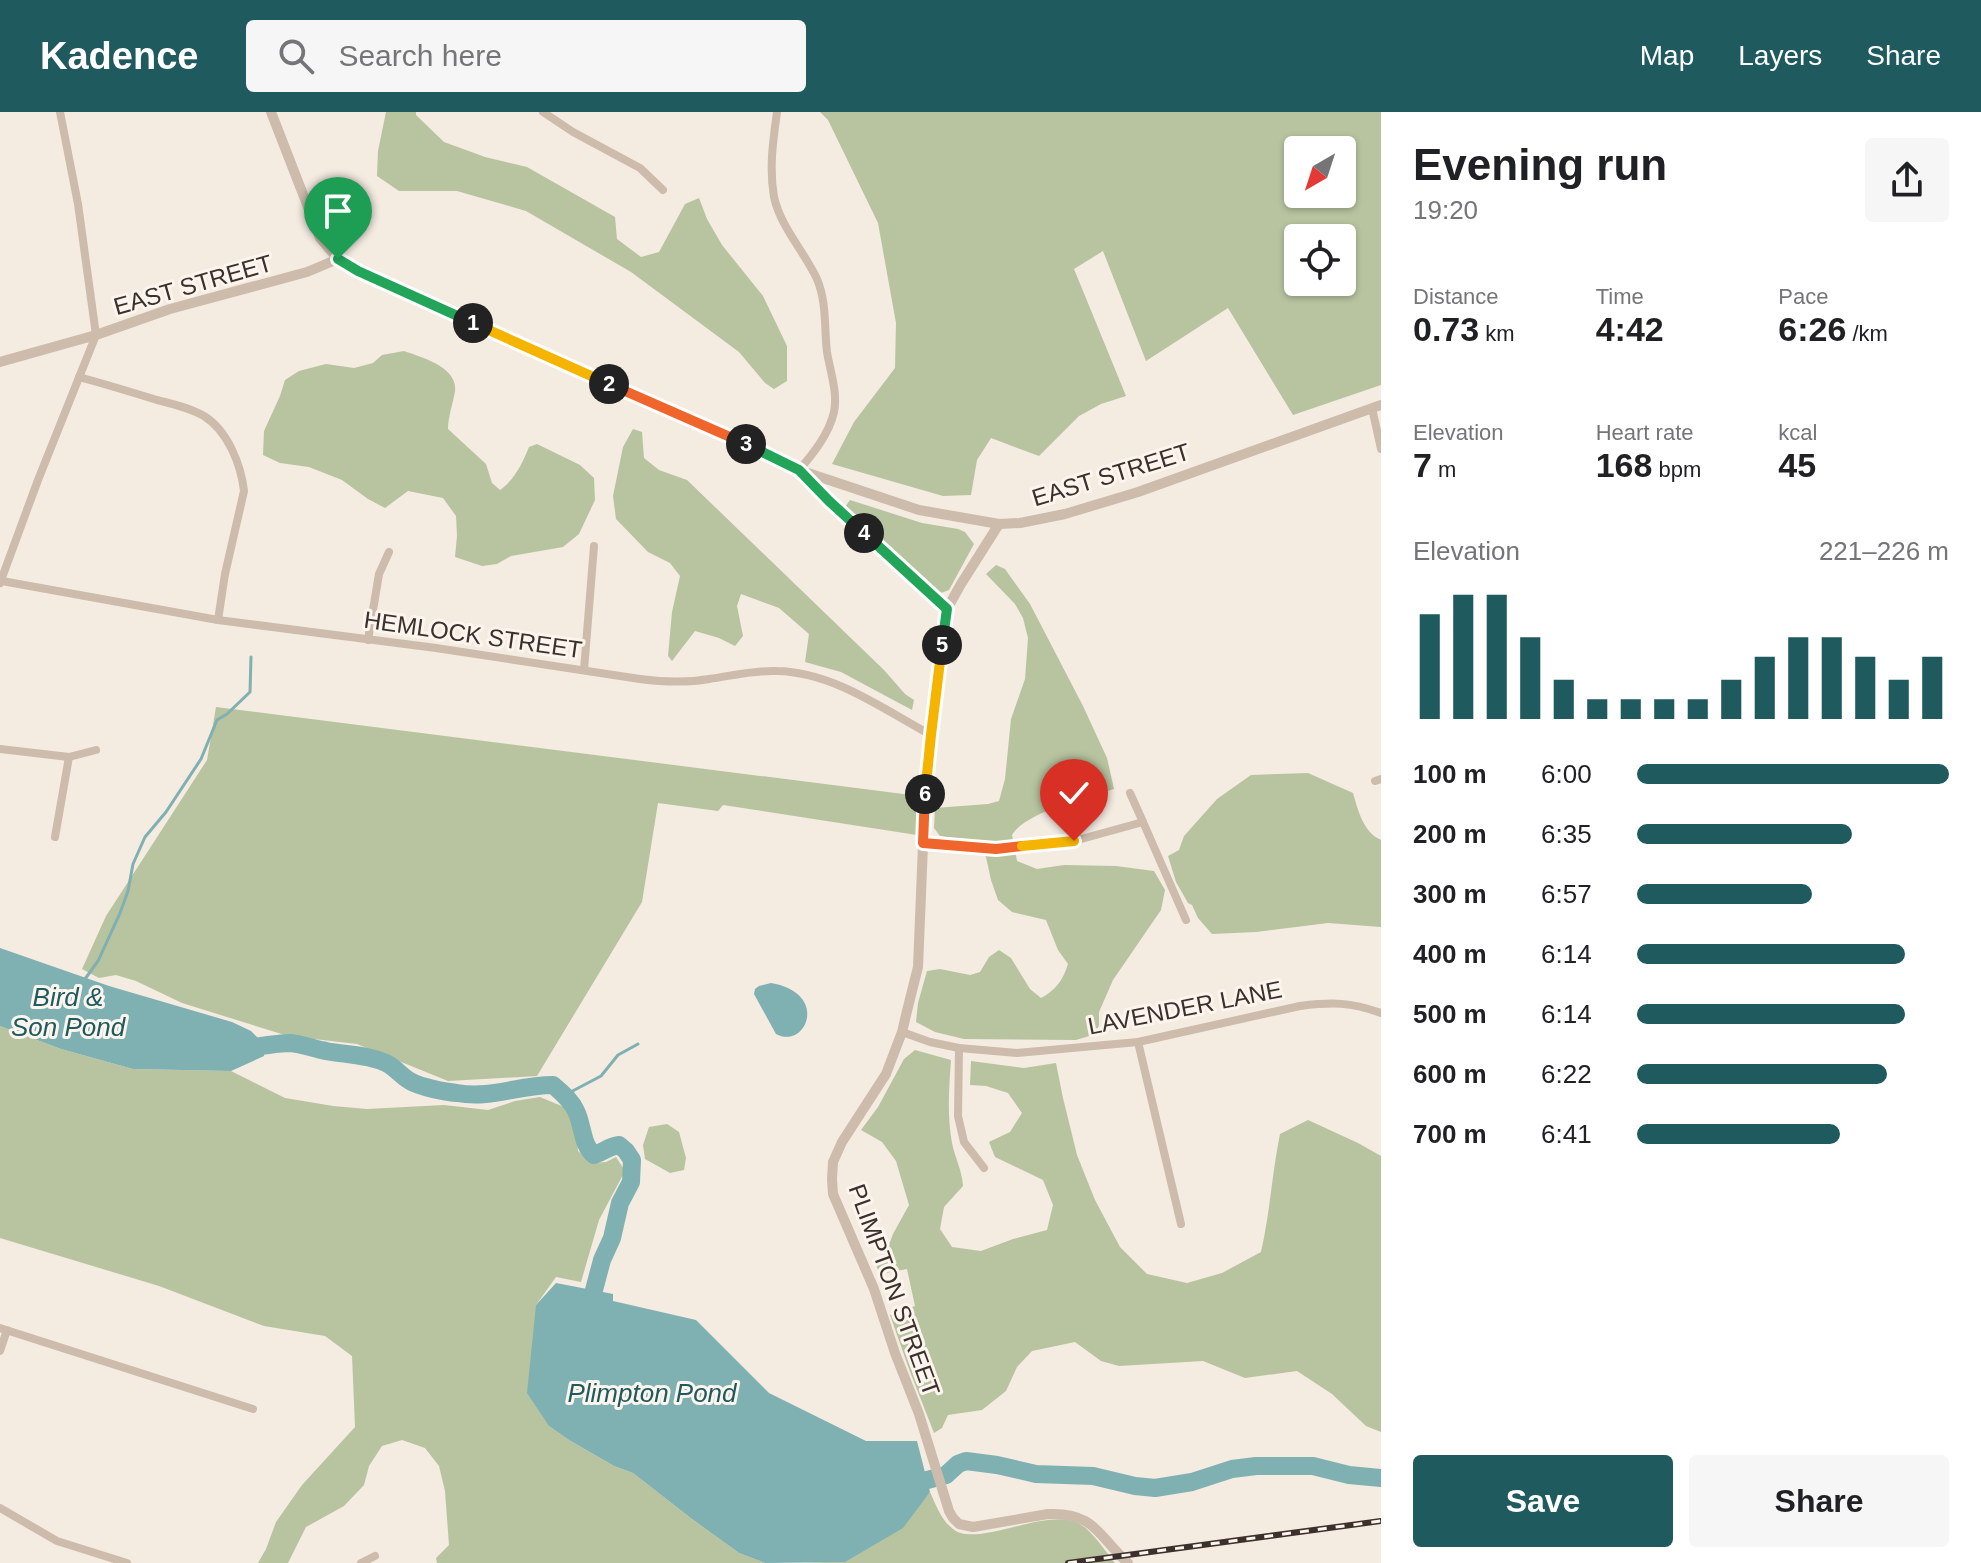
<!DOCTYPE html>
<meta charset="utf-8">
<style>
:root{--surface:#fff;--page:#f6f6f6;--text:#202124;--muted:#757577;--accent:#1f5a5e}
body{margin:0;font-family:Arial,sans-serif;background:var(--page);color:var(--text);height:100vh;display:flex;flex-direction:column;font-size:30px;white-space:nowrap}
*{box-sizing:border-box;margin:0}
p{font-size:26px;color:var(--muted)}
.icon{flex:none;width:44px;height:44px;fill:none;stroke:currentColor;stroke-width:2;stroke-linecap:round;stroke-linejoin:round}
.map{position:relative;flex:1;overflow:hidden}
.details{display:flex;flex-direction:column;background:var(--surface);width:600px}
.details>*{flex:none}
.needle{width:52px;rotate:219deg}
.tools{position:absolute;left:1284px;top:24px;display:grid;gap:16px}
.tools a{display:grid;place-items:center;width:72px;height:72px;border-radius:8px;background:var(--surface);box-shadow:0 2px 6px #0004;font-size:40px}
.pin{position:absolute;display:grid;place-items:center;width:68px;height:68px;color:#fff;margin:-82px -34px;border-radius:50% 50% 50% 0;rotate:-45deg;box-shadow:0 0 8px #0007}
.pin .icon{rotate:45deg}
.km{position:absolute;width:40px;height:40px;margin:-20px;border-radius:50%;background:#222;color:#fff;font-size:22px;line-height:40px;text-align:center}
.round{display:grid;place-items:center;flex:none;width:84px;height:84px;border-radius:8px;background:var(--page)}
.summary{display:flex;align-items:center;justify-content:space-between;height:136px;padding:0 32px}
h1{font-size:44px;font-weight:700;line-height:60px}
.figures{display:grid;grid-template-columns:repeat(3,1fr);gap:12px;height:136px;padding:8px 32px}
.figures div{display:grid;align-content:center}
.figures b{font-size:34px;font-weight:700}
.figures small{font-size:22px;font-weight:400}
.figures p{font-size:22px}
.chart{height:224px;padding:16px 32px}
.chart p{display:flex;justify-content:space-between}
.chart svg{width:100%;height:144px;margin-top:8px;stroke:var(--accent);stroke-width:6}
.primary-button{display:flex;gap:16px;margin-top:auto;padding:16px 32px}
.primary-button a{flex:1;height:92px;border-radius:8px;background:var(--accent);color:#fff;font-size:32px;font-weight:700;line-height:92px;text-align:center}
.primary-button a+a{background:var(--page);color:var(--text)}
ul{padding:0 32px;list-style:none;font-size:26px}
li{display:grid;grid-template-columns:128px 96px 1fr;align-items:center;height:60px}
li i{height:20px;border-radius:10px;background:var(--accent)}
header{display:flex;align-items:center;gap:48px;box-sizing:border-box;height:112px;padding:0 40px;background:var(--accent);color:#fff}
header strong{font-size:38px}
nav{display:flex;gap:44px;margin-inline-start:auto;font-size:28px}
.search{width:560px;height:72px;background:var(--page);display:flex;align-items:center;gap:20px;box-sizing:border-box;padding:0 28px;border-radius:8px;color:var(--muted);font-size:30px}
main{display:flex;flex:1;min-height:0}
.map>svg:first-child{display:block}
.green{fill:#b8c4a0;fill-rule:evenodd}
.water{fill:#7fb0b2}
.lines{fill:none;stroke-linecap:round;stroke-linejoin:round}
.stream{stroke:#7fb0b2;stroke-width:3}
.river{stroke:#7fb0b2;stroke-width:18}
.minor{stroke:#cdbbac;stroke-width:8}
.tertiary{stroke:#cdbbac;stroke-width:10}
.rail-casing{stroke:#3b302b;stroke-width:6}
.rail{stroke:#fbf5ee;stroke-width:3;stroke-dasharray:9;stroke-linecap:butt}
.split-1-casing{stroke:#fff;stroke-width:16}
.split-2-casing{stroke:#fff;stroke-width:16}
.split-3-casing{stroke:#fff;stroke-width:16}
.split-4-casing{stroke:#fff;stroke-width:16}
.split-5-casing{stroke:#fff;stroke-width:16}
.split-6-casing{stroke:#fff;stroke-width:16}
.split-7-casing{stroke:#fff;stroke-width:16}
.split-8-casing{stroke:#fff;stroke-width:16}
.split-1{stroke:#22a559;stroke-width:10}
.split-2{stroke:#f5b400;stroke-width:10}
.split-3{stroke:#f0652b;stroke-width:10}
.split-4{stroke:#22a559;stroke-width:10}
.split-5{stroke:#22a559;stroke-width:10}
.split-6{stroke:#f5b400;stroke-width:10}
.split-7{stroke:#f0652b;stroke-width:10}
.split-8{stroke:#f5b400;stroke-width:10}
.labels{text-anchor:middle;stroke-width:6;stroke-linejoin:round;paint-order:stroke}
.street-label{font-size:24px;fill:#3b302b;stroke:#fbf5ee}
.water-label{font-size:26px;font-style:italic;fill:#1f5a5e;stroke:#fbf5ee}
</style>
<header>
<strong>Kadence</strong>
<div class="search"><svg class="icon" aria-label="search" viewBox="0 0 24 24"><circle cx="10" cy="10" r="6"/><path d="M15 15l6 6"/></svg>Search here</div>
<nav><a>Map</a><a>Layers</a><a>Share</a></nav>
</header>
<main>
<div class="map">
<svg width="1381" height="1451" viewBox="0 0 1381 1451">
<rect width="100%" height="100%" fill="#f4ebe1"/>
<!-- green -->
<g class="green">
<polygon points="386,0 416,0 416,3 444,30 485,45 527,55 615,105 617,127 641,145 659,140 685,92 699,86 707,107 722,133 763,184 787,234 787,269 774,277 765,271 739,240 631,160 526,99 457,79 399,79 377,64 378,39"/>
<path d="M820,0h561v273l-88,30 -65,-107 -82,53 -43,-110 -29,18 52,127 -25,8 -22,12 -40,40 -48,-18 -14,22 -6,35 -28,1 -111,-32 22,-42 41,-54 1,-45 -18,-100 -50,-103zM1298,38h44v44h-44zM1298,126h44v44h-44z"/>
<path d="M404,239c17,6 54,16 51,40 -2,13 -7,25 -7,38l38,35 6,19 8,7c15,-11 22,-26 29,-43l8,-3 43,21 14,13 1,22 -16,34 -16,13 -52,9 -14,8 -15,2 -27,-9 2,-21 -1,-20 -13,-18 -35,-7 -23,17 -17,-9 -26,-19 -33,-13 -29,-4 -17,-8 1,-24 16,-35 5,-16 14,-9 27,-7 28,4 19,-5 9,-8z"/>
<polygon points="633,317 642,320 644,346 659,358 687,368 884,558 905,582 914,588 912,598 841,560 805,550 809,522 779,496 741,482 737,494 743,524 735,534 719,526 695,519 672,549 668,544 672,500 680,464 670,451 648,440 616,407 613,384 623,335"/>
<polygon points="850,388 922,411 958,417 965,420 974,432 949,478 941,481 935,478 854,406 845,395"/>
<path d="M996,453l9,4 25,35 53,102 24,52 7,31c-25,8 -89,23 -102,46l5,26 20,8 27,-4 52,1 38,5 11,19 -4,20 -48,70 -14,32v13l-3,9 -20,6 -112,-1 -29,-7 -19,-10 2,-19 9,-32 13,-2 30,6 10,-3 9,-15 10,-7 12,8 19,31 11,9c15,-8 22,-18 27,-34l-10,-14 -12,-30 -34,-8 -14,-12 -7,-20 -5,-23 -11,-16 -35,-5 -6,-8 1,-20 53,-4 11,-3 6,-22 6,-60 14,-40 3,-41 -5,-20 -8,-14 -29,-30z"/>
<polygon points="216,595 919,684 917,723 723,693 718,699 658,691 642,790 537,964 448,969 357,932 288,924 182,891 136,869 116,863 99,866 82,857 106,804 207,648"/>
<path d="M1308,661l45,20c5,17 10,39 28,47v87l-53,-4 -72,9 -44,2 -14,-16 -6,-13 -4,-2 -12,-21 -8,-26 11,-6 5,-14 33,-37 34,-24z"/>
<polygon points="0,914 61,937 133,957 231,959 285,986 333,994 367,997 444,993 488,998 515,989 540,985 564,995 577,1019 578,1039 591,1051 606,1050 616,1045 625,1059 599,1108 581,1170 556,1165 536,1193 549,1314 569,1328 614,1354 633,1361 692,1407 739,1441 765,1451 437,1451 436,1446 449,1433 445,1379 439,1354 425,1336 402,1328 382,1334 369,1354 364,1373 344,1394 306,1415 288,1451 258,1451 266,1437 276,1410 302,1373 355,1315 352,1244 325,1224 264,1214 159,1174 0,1126"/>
<path d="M915,938l36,10c-2,28 -4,56 1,83 3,15 10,27 11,43l-19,21 -4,22 12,18 29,4 32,-12 34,-9 6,-25 -10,-25 -48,-23 -6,-15 21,-10 12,-19 -14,-20 -22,-7 -16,-1 1,-24 53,7 32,-5 7,35 14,57 18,45 25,47 27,27 40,9 35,-10 39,-21c9,-39 11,-79 19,-118l28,-14 50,23 23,13v276l-15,-6 -34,-32 -35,-23 -52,7 -42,-17 -84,5 -18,-5 -26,-19 -43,9 -15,16 -11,24 -24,19 -34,5 -6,13 -8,5 -25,-64 -19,-54 25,-9 -8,-37 -27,5 -4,-9 7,-4 10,-27 16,-29 -13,-44 -14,-19 -21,-12 17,-23 26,-48z"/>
<polygon points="667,1012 679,1020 686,1046 684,1058 670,1061 645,1047 643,1033 649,1015"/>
<path d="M930,1380c6,13 11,28 23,37 22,19 90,-20 123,-7 16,7 28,28 39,41h-311l41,-2 78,-61z"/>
</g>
<!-- water -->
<g class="water">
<polygon points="0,836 109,874 232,910 251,919 265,933 264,944 231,959 133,957 61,937 0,914"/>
<path d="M771,871c59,10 35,67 5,51l-22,-40 1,-5 4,-3z"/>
<polygon points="556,1171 613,1182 613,1189 696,1208 769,1281 866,1329 917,1329 930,1380 903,1416 845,1450 765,1451 739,1441 692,1407 633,1361 614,1354 569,1328 549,1314 527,1281 536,1193"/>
</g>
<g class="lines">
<!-- stream -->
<g class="stream">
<polyline points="85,867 98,849 120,801 128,779 133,752 145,725 166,700 201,647 217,608 227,602 250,580 251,545"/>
<polyline points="565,983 601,964 618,943 638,932"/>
</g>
<!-- river -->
<g class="river">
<path d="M241,935c17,1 33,-4 49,-4 13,1 24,6 36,8 20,4 40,3 60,12 9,4 15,13 24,18 10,6 35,11 47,12 35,6 61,-8 96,-8 9,8 18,15 23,26 7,14 6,35 18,44 10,-3 15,-9 25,-10l7,6 6,9 -1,22 -11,21 -8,35 -10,22 -8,30 1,25"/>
<polyline points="905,1374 946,1363 958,1352 966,1349 997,1353 1036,1362 1093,1364 1135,1374 1155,1376 1192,1370 1232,1357 1256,1354 1313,1354 1349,1363 1381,1366"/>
</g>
<!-- minor -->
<g class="minor">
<polyline points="543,0 573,20 640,56 663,78"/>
<path d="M777,0c-4,29 -8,56 -3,85 7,31 30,54 43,82 10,24 7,48 10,73 3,19 11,40 7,60 -5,22 -21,42 -35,58"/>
<path d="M79,265c26,7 52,15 78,23 16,4 33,8 47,16 24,15 37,49 40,75l-19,83 -7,46"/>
<polyline points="1372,296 1381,337"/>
<path d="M2,469l216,39 218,28 204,31c23,3 46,4 69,0 22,-3 45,-9 68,-8 56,1 106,38 154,64"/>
<polyline points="0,471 38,368 96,223 78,92 60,0"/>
<polyline points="368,528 379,462 389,440"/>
<polyline points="584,558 594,434"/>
<polyline points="0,637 69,645 96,638"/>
<polyline points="1375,669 1381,667"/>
<polyline points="1143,710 1186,808"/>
<polyline points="55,725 69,645"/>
<polyline points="923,731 996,737 1074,729 1143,710 1130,681"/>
<path d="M902,920l28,10 29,6 58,5 121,-11 162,-36c33,-4 50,-4 81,7"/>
<polyline points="1138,930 1181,1112"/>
<polyline points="959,936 958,1004 964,1030 984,1056"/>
<polyline points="0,1216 253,1297"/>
<polyline points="0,1239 7,1218"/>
<polyline points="0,1396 57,1429 127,1451"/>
<polyline points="361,1451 375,1444"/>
</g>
<!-- tertiary -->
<g class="tertiary">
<polyline points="271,0 320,126 338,147"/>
<polyline points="0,250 96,223 170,197 307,160 338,147 358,159 596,266 729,323 799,358 919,398 999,412 1020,411 1065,402 1138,380 1381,293"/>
<polyline points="803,362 829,389 947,497"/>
<path d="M999,412l-38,60 -14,25 -16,126 -6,61 -7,171 -11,44 -5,21 -16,42 -44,68 -9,20 -1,17 1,15 41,95 21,64 24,61 30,97 4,7 6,6 14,3 75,-13c47,-2 50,22 80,49"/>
</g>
<!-- rail casing -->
<g class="rail-casing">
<polyline id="rail" points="1068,1451 1381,1409"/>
</g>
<!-- rail -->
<use href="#rail" class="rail"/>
</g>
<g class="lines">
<!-- split-1 casing -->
<g class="split-1-casing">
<polyline id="split-1" points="338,147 358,159 473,211"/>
</g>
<!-- split-2 casing -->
<g class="split-2-casing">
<polyline id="split-2" points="473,211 609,272"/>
</g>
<!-- split-3 casing -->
<g class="split-3-casing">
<polyline id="split-3" points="609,272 746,332"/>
</g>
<!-- split-4 casing -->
<g class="split-4-casing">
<polyline id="split-4" points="746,332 799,358 829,389 864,421"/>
</g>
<!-- split-5 casing -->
<g class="split-5-casing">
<polyline id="split-5" points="864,421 947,497 942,533"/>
</g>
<!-- split-6 casing -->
<g class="split-6-casing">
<polyline id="split-6" points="925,682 931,623 942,533"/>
</g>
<!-- split-7 casing -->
<g class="split-7-casing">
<polyline id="split-7" points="925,682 923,731 996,737 1022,734"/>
</g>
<!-- split-8 casing -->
<g class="split-8-casing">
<polyline id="split-8" points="1022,734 1074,729"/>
</g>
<!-- split-1 -->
<use href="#split-1" class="split-1"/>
<!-- split-2 -->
<use href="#split-2" class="split-2"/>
<!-- split-3 -->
<use href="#split-3" class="split-3"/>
<!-- split-4 -->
<use href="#split-4" class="split-4"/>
<!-- split-5 -->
<use href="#split-5" class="split-5"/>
<!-- split-6 -->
<use href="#split-6" class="split-6"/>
<!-- split-7 -->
<use href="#split-7" class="split-7"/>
<!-- split-8 -->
<use href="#split-8" class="split-8"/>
</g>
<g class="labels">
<!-- street labels -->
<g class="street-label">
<text transform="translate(193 173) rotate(-16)" y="8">EAST STREET</text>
<text transform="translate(1111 363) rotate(-17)" y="8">EAST STREET</text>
<text transform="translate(473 523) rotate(8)" y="8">HEMLOCK STREET</text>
<text transform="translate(1185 896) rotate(-11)" y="8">LAVENDER LANE</text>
<text transform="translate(894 1178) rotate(70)" y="8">PLIMPTON STREET</text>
</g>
<!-- water labels -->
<g class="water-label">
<text x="68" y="894">Bird &amp;<tspan x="68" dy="30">Son Pond</tspan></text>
<text x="652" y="1290">Plimpton Pond</text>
</g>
</g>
</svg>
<div class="tools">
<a><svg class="needle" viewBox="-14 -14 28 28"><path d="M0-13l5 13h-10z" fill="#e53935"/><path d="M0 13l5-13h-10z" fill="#757577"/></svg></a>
<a><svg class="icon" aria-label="locate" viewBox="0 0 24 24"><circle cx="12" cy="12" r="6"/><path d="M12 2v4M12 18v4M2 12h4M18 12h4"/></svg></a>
</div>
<div class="pin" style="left:338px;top:147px;background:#1e9e55"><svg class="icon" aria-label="arrive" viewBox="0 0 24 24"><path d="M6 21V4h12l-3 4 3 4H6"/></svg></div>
<div class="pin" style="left:1074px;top:729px;background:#d93025"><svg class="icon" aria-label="check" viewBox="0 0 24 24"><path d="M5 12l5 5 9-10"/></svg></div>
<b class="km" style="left:473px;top:211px">1</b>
<b class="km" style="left:609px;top:272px">2</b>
<b class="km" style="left:746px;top:332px">3</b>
<b class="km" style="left:864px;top:421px">4</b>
<b class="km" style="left:942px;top:533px">5</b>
<b class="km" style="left:925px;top:682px">6</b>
</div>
<section class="details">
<div class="summary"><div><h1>Evening run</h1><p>19:20</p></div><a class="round"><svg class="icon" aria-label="share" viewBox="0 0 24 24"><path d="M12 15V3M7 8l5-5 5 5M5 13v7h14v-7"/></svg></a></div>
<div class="figures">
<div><p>Distance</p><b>0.73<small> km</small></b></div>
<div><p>Time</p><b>4:42</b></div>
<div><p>Pace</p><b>6:26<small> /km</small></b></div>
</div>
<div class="figures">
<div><p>Elevation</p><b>7<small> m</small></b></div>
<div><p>Heart rate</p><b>168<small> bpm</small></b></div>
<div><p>kcal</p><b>45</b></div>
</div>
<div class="chart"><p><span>Elevation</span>221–226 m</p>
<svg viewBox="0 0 160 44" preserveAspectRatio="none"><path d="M5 44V12M15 44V6M25 44V6M35 44V19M45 44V32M55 44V38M65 44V38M75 44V38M85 44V38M95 44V32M105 44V25M115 44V19M125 44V19M135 44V25M145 44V32M155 44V25"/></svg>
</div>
<ul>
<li><b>100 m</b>6:00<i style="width:100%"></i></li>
<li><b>200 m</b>6:35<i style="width:69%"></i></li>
<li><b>300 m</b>6:57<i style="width:56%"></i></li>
<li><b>400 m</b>6:14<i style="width:86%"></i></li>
<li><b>500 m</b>6:14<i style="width:86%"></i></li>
<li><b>600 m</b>6:22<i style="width:80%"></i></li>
<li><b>700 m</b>6:41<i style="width:65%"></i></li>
</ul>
<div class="primary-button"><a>Save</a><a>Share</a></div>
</section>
</main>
